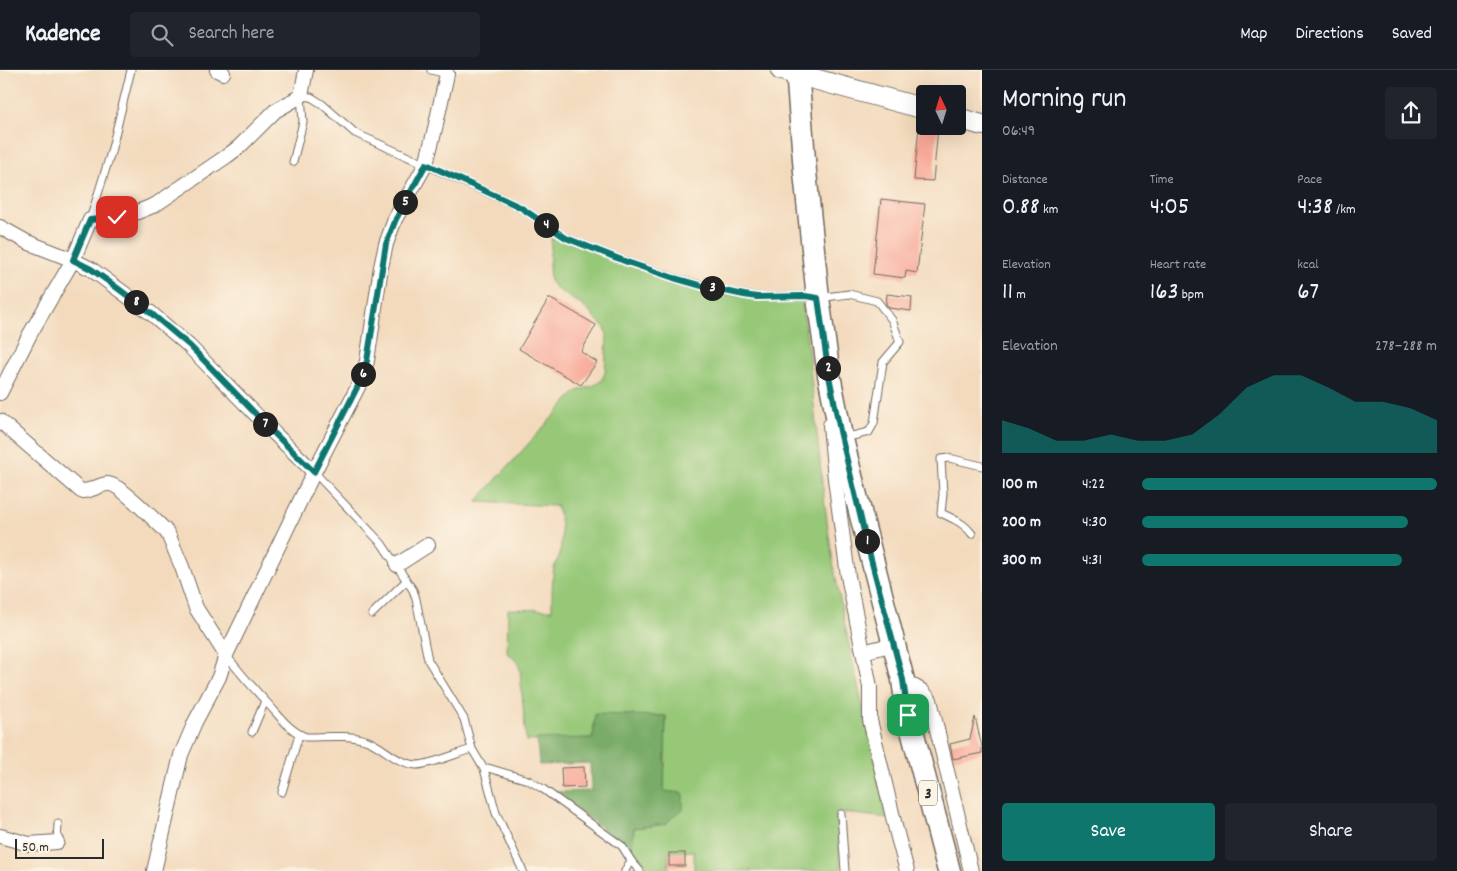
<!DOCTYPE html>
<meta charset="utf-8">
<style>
:root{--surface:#171b24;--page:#20242c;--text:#f1f3f6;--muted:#9ea1a6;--line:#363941;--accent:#0f766e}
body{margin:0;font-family:Dekko,sans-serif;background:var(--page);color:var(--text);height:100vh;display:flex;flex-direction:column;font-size:19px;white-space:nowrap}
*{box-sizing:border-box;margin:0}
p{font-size:16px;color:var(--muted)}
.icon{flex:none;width:28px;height:28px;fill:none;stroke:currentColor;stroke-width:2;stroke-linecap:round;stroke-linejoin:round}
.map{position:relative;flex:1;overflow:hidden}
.details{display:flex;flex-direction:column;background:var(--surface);width:475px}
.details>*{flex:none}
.needle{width:32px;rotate:356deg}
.tools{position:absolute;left:916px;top:15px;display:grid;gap:10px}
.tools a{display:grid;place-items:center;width:50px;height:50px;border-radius:5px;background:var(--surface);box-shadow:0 5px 20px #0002;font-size:25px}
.scale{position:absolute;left:15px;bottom:12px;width:89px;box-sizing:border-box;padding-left:5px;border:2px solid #2b2b2b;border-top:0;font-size:14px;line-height:18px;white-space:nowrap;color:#2b2b2b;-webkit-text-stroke:4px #fcf5e5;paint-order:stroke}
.pin{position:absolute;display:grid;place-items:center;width:42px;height:42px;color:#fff;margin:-21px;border-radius:10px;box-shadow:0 2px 8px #0006}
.km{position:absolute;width:25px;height:25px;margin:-12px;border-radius:50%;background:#222;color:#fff;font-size:14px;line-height:25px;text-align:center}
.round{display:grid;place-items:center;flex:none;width:52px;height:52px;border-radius:5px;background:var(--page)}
.headline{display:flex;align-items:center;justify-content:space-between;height:85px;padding:0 20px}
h1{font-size:28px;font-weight:600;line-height:38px}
.stats{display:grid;grid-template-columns:repeat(3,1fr);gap:8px;height:85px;padding:5px 20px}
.stats div{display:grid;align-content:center}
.stats b{font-size:25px;font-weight:600}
.stats small{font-size:14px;font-weight:400}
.stats p{font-size:14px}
.chart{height:140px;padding:10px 20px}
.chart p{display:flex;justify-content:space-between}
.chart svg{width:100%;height:90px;margin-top:5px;fill:var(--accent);opacity:.7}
.cta{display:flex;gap:10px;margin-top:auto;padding:10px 20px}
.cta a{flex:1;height:58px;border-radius:5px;background:var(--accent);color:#fff;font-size:20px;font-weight:600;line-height:58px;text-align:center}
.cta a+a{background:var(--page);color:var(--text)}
ul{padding:0 20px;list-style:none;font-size:16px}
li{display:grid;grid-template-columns:80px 60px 1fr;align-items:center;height:38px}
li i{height:12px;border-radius:6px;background:var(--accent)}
header{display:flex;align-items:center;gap:30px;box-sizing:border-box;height:70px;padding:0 25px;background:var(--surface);border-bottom:1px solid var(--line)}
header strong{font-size:24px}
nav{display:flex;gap:28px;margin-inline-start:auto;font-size:18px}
.search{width:350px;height:45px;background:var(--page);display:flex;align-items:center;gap:12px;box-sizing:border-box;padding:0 18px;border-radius:5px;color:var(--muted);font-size:19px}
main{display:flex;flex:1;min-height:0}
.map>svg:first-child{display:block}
.green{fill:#97c878;stroke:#617a52}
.forest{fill:#79ac68;stroke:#526c4a}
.building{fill:#f8a898}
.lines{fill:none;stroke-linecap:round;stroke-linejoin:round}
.lane-casing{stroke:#71685e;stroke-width:9}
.street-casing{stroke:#71685e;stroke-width:16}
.secondary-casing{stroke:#71685e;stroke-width:22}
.primary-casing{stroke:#71685e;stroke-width:25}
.lane{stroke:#fff;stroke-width:7}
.street{stroke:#fff;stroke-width:14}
.secondary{stroke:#fff;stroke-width:20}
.primary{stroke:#fff;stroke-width:22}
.route-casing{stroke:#fff;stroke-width:10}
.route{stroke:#0f766e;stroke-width:6}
.labels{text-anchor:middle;stroke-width:4;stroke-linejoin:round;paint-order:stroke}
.shield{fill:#fcf5e5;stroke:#6a6863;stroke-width:1}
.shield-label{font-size:15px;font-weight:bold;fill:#2b2b2b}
</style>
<header>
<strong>Kadence</strong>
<div class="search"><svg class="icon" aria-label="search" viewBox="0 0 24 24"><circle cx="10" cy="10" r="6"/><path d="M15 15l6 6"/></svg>Search here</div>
<nav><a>Map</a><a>Directions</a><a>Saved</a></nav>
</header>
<main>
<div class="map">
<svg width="982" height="801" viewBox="0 0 982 801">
<rect width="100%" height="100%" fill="#fcf5e5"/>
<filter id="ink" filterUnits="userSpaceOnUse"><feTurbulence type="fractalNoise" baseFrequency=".02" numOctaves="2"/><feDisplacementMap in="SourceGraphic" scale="10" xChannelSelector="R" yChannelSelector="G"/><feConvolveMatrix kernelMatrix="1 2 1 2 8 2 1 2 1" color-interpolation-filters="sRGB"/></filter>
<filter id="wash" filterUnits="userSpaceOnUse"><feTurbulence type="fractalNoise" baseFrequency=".0096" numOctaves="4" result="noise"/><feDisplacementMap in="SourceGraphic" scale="20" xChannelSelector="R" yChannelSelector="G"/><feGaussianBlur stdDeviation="1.12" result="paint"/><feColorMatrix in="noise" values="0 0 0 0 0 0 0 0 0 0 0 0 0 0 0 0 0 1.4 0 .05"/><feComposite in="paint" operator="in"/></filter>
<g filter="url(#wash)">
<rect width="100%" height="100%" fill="#f3dabd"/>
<!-- green -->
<path class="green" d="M552,164l53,22 120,38 75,4 2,4c12,86 17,174 31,260 15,86 36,171 55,256l-52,-6 5,59h-147v-20l-26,1 1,19h-25l-11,-13 -1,-12 2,-18 32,-4 7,-8 -9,-25 2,-75 -71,-1 -2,23 -67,3 -6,-71 -2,-8 -11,-9 1,-44 44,1c0,-12 0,-24 1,-36 0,-6 4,-12 6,-18 4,-14 3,-37 -3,-50l-80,-4 92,-102 9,-9 16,-5 8,-5 4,-8 2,-38 -2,-7 -23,-23 -25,-16 -7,-8 -1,-16z"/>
<!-- forest -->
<polygon class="forest" points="595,644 666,646 664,721 683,723 683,740 673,746 666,754 634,758 632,776 632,783 624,774 552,722 591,721 590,693 539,695 537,669 593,668"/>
<g id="blocks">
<!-- building -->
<g class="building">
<polygon points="919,56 930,56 930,58 938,58 933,111 914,110"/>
<polygon points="881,129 925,134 917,203 906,201 905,208 873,204"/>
<polygon points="887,224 912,227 911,241 889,238 886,234"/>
<polygon points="549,228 596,255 581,282 597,292 581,315 519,279"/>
<polygon points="975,647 982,677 982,683 953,689 950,674 970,669"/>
<polygon points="584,697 585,717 562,718 561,698"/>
<rect x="669" y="783" width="16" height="13"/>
</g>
</g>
</g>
<g filter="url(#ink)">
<use href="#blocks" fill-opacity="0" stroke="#71685e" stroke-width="1"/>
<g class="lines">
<!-- lane casing -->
<g class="lane-casing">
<g id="lane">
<polyline points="431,0 447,4 449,2"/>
<polyline points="293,92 303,52 301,26 311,27 322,34 355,63 520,137 566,168 627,192 674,208 728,222 757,227 805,226 818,228 849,224 877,231 892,250 900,272 883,292 874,353 869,362 844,368"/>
<polyline points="90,150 111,82 131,0"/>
<polyline points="314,402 382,474 413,520 416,529 428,590 464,649 472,679 484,699 496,743 523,801"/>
<path d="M972,464c-8,-11 -20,-16 -31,-21l2,-19 -2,-35 8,-1 33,8"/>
<polyline points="372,544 406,511"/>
<path d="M226,585c14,18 29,35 44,51 11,12 20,25 36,31 18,0 44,-3 62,4 17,7 28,22 48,24 15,0 41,-12 56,-16"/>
<polyline points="252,662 265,631"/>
<polyline points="484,699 488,698 528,710 543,719 622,776 632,792 640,801"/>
<polyline points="282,722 299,665"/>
<polyline points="841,744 845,801"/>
<polyline points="57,772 58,754"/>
<polyline points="625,801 628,795 632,792"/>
</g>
</g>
<!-- street casing -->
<g class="street-casing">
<g id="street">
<polyline points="217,0 223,3"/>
<polyline points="0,157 27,172 73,190 91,199 152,244 189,276 275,364 314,402"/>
<polyline points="0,323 30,264 73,190 90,150 130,145 155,135 227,86 239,77 275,41 301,26 306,0"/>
<path d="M0,351l81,70c10,1 17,-6 26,-7 11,-2 48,37 57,45l4,5 14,33 14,41 30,47"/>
<polyline points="830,355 835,409 848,506 870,617 870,650 896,760 907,801"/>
<polyline points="397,495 428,475"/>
<polyline points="863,582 894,574"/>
<polyline points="903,610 922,621 930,630 971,801"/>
<polyline points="0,766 29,774 57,772"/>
<polyline points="154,801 181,685 195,652 219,607 226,585 314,402 361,311 367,291 381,197 386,174 395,149 426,94 434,63 447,4"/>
</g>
</g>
<!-- secondary casing -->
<g class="secondary-casing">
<g id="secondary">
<polyline points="781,0 925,39"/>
<polyline points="958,48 982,55"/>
</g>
</g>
<!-- primary casing -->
<g class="primary-casing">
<polyline id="primary" points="797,0 805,102 818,228 829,305 840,361 853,414 903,610 908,645 949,801"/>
</g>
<!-- lane -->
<use href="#lane" class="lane"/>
<!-- street -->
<use href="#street" class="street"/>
<!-- secondary -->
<use href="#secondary" class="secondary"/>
<!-- primary -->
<use href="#primary" class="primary"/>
</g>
</g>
<g class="lines" filter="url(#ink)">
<!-- route casing -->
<g class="route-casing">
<polyline id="route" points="117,147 90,150 73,190 91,199 112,214 152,244 190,276 275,364 314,402 361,310 367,291 386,174 396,149 426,94 520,137 566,168 627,192 674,208 702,216 744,225 757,227 805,226 818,228 829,306 840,361 867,474 903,610 908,645"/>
</g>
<!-- route -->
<use href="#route" class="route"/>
</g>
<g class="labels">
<!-- shield labels -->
<rect class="shield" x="919" y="710.5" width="18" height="25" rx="4"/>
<g class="shield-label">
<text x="928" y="728">3</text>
</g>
</g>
</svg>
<div class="tools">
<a><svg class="needle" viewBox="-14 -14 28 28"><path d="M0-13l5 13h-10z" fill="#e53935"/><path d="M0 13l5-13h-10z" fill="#9ea1a6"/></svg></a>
</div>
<div class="scale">50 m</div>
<div class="pin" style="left:908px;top:645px;background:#1e9e55"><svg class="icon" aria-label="arrive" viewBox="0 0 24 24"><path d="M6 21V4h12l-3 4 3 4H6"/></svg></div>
<div class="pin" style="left:117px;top:147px;background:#d93025"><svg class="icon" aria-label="check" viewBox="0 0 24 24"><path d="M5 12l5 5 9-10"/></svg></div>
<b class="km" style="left:867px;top:471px">1</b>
<b class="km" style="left:828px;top:298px">2</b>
<b class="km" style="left:712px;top:218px">3</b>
<b class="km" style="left:546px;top:155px">4</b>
<b class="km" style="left:405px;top:132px">5</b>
<b class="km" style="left:363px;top:304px">6</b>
<b class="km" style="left:265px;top:354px">7</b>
<b class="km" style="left:136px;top:232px">8</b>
</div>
<section class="details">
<div class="headline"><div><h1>Morning run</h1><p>06:49</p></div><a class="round"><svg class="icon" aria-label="share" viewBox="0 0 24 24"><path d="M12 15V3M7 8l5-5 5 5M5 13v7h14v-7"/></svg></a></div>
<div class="stats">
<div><p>Distance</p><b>0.88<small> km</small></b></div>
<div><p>Time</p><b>4:05</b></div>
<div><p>Pace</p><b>4:38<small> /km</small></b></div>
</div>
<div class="stats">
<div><p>Elevation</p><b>11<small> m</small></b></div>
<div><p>Heart rate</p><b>163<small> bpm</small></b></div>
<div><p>kcal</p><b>67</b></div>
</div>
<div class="chart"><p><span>Elevation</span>278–288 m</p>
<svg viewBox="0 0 160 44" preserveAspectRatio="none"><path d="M0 44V28L10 32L20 38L30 38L40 35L50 38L60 38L70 35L80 25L90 12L100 6L110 6L120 12L130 19L140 19L150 22L160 28V44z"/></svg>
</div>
<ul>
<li><b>100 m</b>4:22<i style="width:100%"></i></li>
<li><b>200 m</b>4:30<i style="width:90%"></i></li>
<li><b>300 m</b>4:31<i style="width:88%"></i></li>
</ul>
<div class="cta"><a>Save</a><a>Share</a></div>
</section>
</main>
